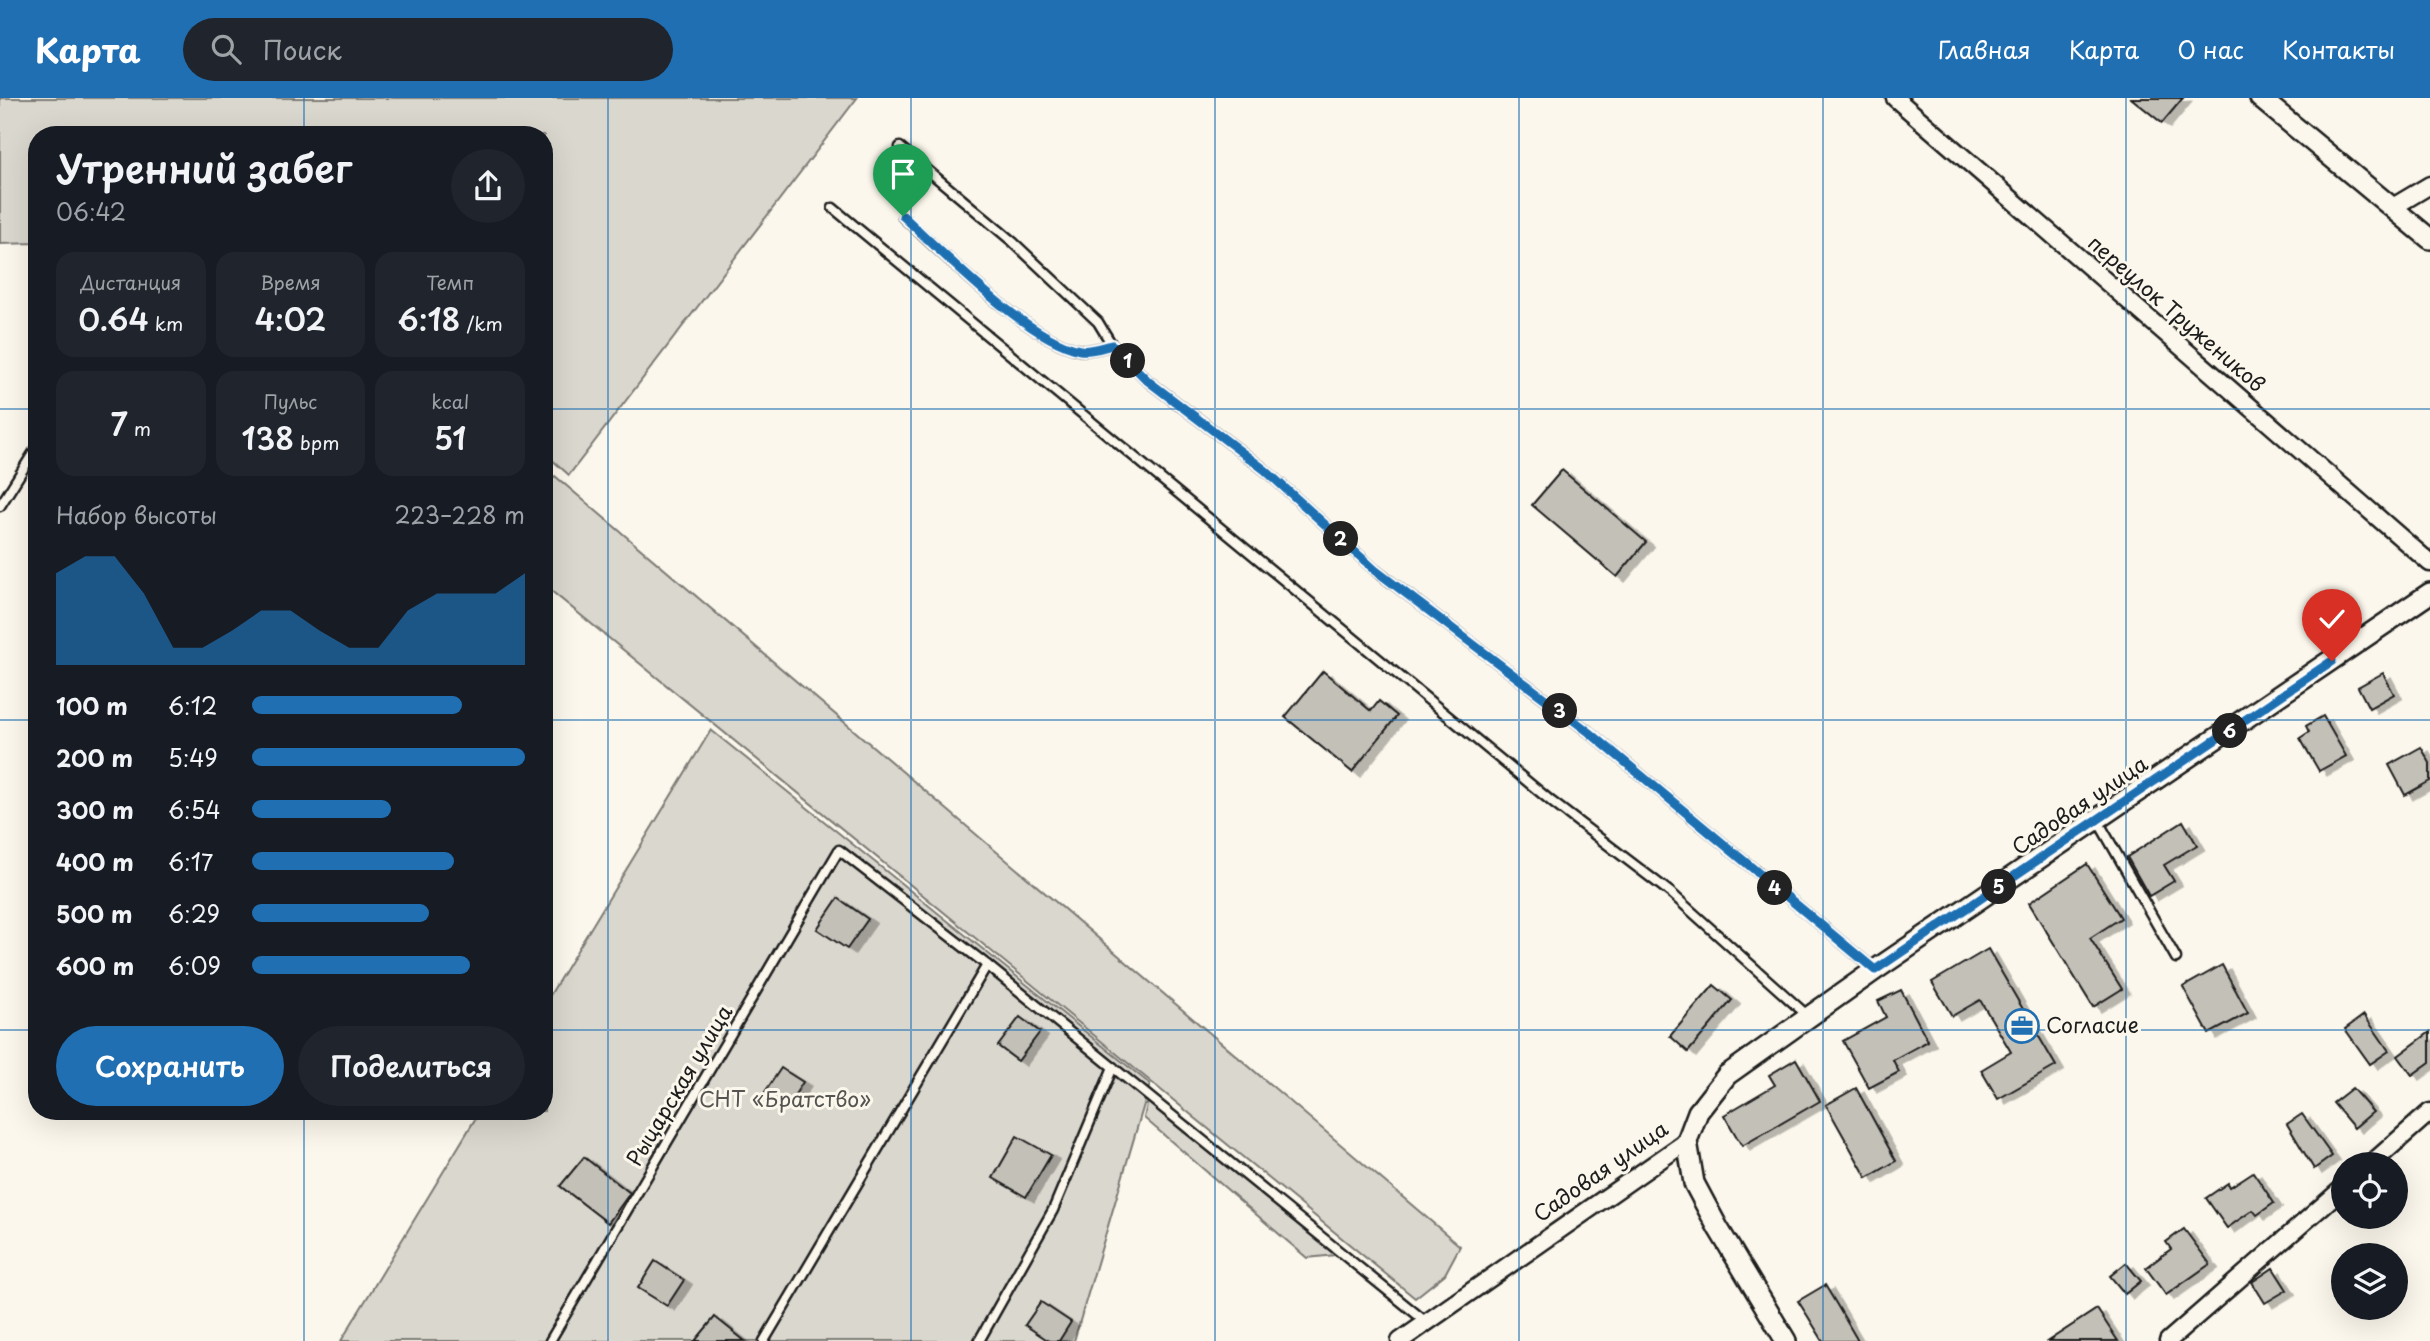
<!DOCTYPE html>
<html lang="ru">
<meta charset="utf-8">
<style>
:root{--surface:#171b24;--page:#20242c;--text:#f1f3f6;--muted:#9ea1a6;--accent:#1f6fb2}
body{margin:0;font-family:"Playpen Sans",sans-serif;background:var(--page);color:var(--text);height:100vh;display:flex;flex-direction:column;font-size:26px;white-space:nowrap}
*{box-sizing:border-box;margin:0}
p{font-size:23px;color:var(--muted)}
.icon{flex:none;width:38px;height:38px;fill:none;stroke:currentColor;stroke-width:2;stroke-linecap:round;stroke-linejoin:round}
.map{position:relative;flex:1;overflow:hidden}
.side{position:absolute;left:28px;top:28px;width:525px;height:994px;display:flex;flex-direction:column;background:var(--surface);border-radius:28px;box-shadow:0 7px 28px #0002}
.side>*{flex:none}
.controls{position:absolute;left:2331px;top:1054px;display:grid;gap:14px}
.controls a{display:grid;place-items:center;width:77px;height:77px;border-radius:50%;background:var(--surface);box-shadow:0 7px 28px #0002;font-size:35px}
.pin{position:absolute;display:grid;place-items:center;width:60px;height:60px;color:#fff;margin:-72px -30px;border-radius:50% 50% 50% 0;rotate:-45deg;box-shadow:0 0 7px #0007}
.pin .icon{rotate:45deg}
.km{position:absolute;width:35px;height:35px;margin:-18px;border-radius:50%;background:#222;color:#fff;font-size:19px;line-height:35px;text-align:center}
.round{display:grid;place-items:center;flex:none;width:74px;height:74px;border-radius:37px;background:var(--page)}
.summary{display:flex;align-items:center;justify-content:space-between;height:119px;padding:0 28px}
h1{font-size:38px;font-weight:600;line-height:52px}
.figures{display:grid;grid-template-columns:repeat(3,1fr);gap:10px;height:119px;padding:7px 28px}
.figures div{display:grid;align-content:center;border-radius:18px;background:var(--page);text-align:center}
.figures b{font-size:30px;font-weight:600}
.figures small{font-size:19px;font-weight:400}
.figures p{font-size:19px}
.chart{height:196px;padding:14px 28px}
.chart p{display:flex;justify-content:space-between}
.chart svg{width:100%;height:126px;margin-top:7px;fill:var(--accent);opacity:.7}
.primary-button{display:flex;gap:14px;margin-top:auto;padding:14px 28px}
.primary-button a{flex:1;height:80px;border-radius:42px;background:var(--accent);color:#fff;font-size:28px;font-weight:600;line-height:80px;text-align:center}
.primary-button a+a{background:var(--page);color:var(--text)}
ul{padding:0 28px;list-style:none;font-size:23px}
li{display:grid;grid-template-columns:112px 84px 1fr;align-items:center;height:52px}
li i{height:18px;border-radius:9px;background:var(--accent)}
header{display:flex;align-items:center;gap:42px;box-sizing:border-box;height:98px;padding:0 35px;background:var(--accent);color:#fff}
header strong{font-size:33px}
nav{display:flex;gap:38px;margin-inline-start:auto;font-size:24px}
.search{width:490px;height:63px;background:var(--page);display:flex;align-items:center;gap:18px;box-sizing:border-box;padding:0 24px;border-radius:38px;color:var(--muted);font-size:26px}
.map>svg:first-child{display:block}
.green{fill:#dad7ce;stroke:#7b7a75;stroke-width:2}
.building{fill:#c3c0b8;stroke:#1c1c1c;stroke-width:2;filter:url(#shadow)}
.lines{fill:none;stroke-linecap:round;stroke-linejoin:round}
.service-casing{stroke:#1c1c1c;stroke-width:13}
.minor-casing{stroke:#1c1c1c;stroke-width:21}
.tertiary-casing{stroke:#1c1c1c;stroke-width:24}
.service{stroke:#fbf7ec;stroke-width:8}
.minor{stroke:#fbf7ec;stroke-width:16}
.tertiary{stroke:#fbf7ec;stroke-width:19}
.route-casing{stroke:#fff;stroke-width:14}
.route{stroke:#1f6fb2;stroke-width:9}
.grid{fill:none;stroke:#1f6fb2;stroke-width:2;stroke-opacity:0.55}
.labels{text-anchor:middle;stroke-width:6;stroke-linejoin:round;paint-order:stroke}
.street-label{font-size:21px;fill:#1c1c1c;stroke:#fbf7ec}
.poi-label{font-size:21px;fill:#1c1c1c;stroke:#fbf7ec;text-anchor:start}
.park-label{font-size:21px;fill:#555451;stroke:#fbf7ec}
</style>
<header>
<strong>Карта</strong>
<div class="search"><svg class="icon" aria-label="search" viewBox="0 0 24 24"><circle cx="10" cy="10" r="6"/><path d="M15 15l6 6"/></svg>Поиск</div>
<nav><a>Главная</a><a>Карта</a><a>О нас</a><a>Контакты</a></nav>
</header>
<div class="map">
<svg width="2430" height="1243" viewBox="0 0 2430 1243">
<defs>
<filter id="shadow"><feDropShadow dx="8" dy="4.5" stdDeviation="0" flood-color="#0004"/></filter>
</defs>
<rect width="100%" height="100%" fill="#fbf7ec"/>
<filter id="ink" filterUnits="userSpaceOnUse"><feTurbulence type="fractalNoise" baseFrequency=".0143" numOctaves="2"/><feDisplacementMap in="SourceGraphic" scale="14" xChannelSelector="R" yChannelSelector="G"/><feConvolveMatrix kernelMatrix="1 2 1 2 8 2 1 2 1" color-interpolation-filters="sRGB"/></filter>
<g filter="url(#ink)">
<!-- green -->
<g class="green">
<polygon points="0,0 857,0 569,377 550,360 544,366 544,37 37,37 37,145 0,146"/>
<polygon points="555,378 1460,1148 1445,1176 1415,1200 544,487 544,388"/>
<polygon points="711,632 1150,986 1074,1243 341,1243 480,1013 544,1013 544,907"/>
<polygon points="1148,1002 1336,1157 1307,1160 1144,1020"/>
</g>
<!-- building -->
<g class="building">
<polygon points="2131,0 2183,0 2162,25"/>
<polygon points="1562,372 1646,444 1617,479 1532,407"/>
<polygon points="1323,573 1371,613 1379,603 1397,618 1352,674 1285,619"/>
<polygon points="2383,575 2394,596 2369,610 2358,589"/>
<polygon points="2323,618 2346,658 2319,673 2300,640 2309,634 2306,628"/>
<polygon points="2421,649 2430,665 2430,683 2405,697 2389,667"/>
<polygon points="2183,723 2197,747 2164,767 2174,783 2149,798 2127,759"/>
<polygon points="2087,766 2121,820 2090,840 2122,891 2093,909 2029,805"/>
<polygon points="838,800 868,821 847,851 817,831"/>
<polygon points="1988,851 2056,968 1998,1001 1981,972 2011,954 1980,902 1952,918 1932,884"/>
<polygon points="2222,867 2248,915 2209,936 2183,889"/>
<polygon points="1714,887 1732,902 1688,954 1670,938"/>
<polygon points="1901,892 1928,943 1893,962 1899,974 1869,990 1843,943 1886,919 1878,903"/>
<polygon points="2364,917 2389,953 2370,966 2345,931"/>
<polygon points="1020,919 1040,934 1018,963 998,948"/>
<polygon points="2430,934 2430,964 2412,977 2398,958"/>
<polygon points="1796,961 1820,1003 1742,1048 1724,1017 1775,987 1769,977"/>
<polygon points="781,970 803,984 787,1009 765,994"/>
<polygon points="1856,990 1896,1063 1867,1080 1826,1007"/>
<polygon points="2352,990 2373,1014 2354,1030 2333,1005"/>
<polygon points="2302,1016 2332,1058 2314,1071 2287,1026"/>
<polygon points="1017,1038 1051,1057 1026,1099 993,1080"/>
<polygon points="584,1059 630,1095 608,1125 560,1088"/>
<polygon points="2253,1074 2274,1105 2257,1117 2253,1112 2227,1130 2206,1100 2228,1085 2230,1089"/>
<polygon points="2184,1131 2210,1166 2166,1197 2146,1170 2171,1151 2166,1144"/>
<polygon points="655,1163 684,1182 667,1208 638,1190"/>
<polygon points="2126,1165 2141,1183 2125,1196 2110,1178"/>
<polygon points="2273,1170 2287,1192 2265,1205 2252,1184"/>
<polygon points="1825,1187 1837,1207 1858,1243 1823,1243 1807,1217 1798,1203"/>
<polygon points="1041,1204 1071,1224 1059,1243 1049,1243 1025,1227"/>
<polygon points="2097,1211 2118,1243 2048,1243"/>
<polygon points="715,1219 745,1243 695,1243"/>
</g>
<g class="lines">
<!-- service casing -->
<g class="service-casing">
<g id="service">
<polyline points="900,49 1013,144 1098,224 1112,247 1148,283 1265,372 1375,472 1589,634 1875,872"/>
<polyline points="833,110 1552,704 1671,795 1809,919"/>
<path d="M903,119c41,37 125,123 177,133 10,2 23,-3 32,-5"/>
<polyline points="0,408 37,349"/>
<polyline points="2098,723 2176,860"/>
<polyline points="550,1243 839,752 987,867 1425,1223"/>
<polyline points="764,1243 987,867"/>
<polyline points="979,1243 1053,1112 1113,969"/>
</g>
</g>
<!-- minor casing -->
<g class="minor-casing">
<g id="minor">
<polyline points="1895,0 2430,465"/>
<polyline points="2393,109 2430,87"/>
<polyline points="2371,1066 2430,1014"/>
<polyline points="1400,1243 1687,1043"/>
<polyline points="2168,1243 2343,1090"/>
</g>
</g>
<!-- tertiary casing -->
<g class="tertiary-casing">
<g id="tertiary">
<polyline points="2260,0 2430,141"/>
<polyline points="1786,1243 1718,1130 1694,1085 1687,1043 1698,1014 1727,977 1875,872 2430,495"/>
</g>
</g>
<!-- service -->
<use href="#service" class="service"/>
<!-- minor -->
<use href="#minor" class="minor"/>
<!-- tertiary -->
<use href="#tertiary" class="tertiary"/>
</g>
</g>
<g class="lines" filter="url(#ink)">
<!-- route casing -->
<g class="route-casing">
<path id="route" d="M903,118c41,38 125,124 177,134 10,2 23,-3 32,-5l36,36 117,89 110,100 214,162 286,238 457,-309"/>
</g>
<!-- route -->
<use href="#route" class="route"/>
</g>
<!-- grid -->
<path class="grid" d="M304,0v37M608,0v1243M911,0v1243M1215,0v1243M1519,0v1243M1823,0v1243M2126,0v1243M0,311h37M544,311h1886M0,622h37M544,622h1886M0,932h37M544,932h1886M304,1013v230"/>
<!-- icons -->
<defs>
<g id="office-ring" transform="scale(1.75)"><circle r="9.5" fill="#fbf7ec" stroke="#1f6fb2" stroke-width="1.5"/><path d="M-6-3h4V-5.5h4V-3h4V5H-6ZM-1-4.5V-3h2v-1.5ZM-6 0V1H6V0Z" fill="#1f6fb2"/></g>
</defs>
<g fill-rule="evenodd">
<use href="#office-ring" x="2022" y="928"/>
</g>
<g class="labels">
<!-- street labels -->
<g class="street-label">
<text transform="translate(2176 216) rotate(41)" y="7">переулок Тружеников</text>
<text transform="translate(2080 708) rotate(-34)" y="7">Садовая улица</text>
<text transform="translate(680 988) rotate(-59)" y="7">Рыцарская улица</text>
<text transform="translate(1601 1074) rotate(-35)" y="7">Садовая улица</text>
</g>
<!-- poi labels -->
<g class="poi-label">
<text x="2046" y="935">Согласие</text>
</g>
<!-- park labels -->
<g class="park-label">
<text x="785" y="1009">СНТ «Братство»</text>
</g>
</g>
</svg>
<div class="controls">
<a><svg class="icon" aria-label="locate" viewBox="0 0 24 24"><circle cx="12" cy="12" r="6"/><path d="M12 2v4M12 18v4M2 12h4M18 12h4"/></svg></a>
<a><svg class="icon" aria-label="layers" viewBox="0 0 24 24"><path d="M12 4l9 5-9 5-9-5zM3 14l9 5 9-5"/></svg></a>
</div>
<div class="pin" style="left:903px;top:118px;background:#1e9e55"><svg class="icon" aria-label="arrive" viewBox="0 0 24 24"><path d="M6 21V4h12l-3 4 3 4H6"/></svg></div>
<div class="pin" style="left:2332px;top:563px;background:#d93025"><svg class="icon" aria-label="check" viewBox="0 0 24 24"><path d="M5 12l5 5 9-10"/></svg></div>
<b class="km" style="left:1128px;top:263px">1</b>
<b class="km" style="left:1341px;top:441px">2</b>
<b class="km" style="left:1560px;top:613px">3</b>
<b class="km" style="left:1775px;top:790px">4</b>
<b class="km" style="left:1999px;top:789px">5</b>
<b class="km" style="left:2230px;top:633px">6</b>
<section class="side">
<div class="summary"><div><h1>Утренний забег</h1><p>06:42</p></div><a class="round"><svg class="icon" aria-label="share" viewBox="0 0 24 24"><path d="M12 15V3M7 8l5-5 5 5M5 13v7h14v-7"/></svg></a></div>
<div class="figures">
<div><p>Дистанция</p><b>0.64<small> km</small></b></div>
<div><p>Время</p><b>4:02</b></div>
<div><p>Темп</p><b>6:18<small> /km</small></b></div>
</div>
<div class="figures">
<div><b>7<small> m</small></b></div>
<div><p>Пульс</p><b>138<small> bpm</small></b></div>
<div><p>kcal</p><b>51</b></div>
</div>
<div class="chart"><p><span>Набор высоты</span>223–228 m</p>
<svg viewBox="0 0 160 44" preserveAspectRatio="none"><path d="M0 44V12L10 6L20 6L30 19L40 38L50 38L60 32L70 25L80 25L90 32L100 38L110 38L120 25L130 19L140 19L150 19L160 12V44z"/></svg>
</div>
<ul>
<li><b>100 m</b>6:12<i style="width:77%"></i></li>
<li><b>200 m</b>5:49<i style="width:100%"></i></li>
<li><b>300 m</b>6:54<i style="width:51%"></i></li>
<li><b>400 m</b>6:17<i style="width:74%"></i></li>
<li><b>500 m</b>6:29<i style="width:65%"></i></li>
<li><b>600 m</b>6:09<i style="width:80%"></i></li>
</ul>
<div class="primary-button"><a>Сохранить</a><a>Поделиться</a></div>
</section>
</div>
